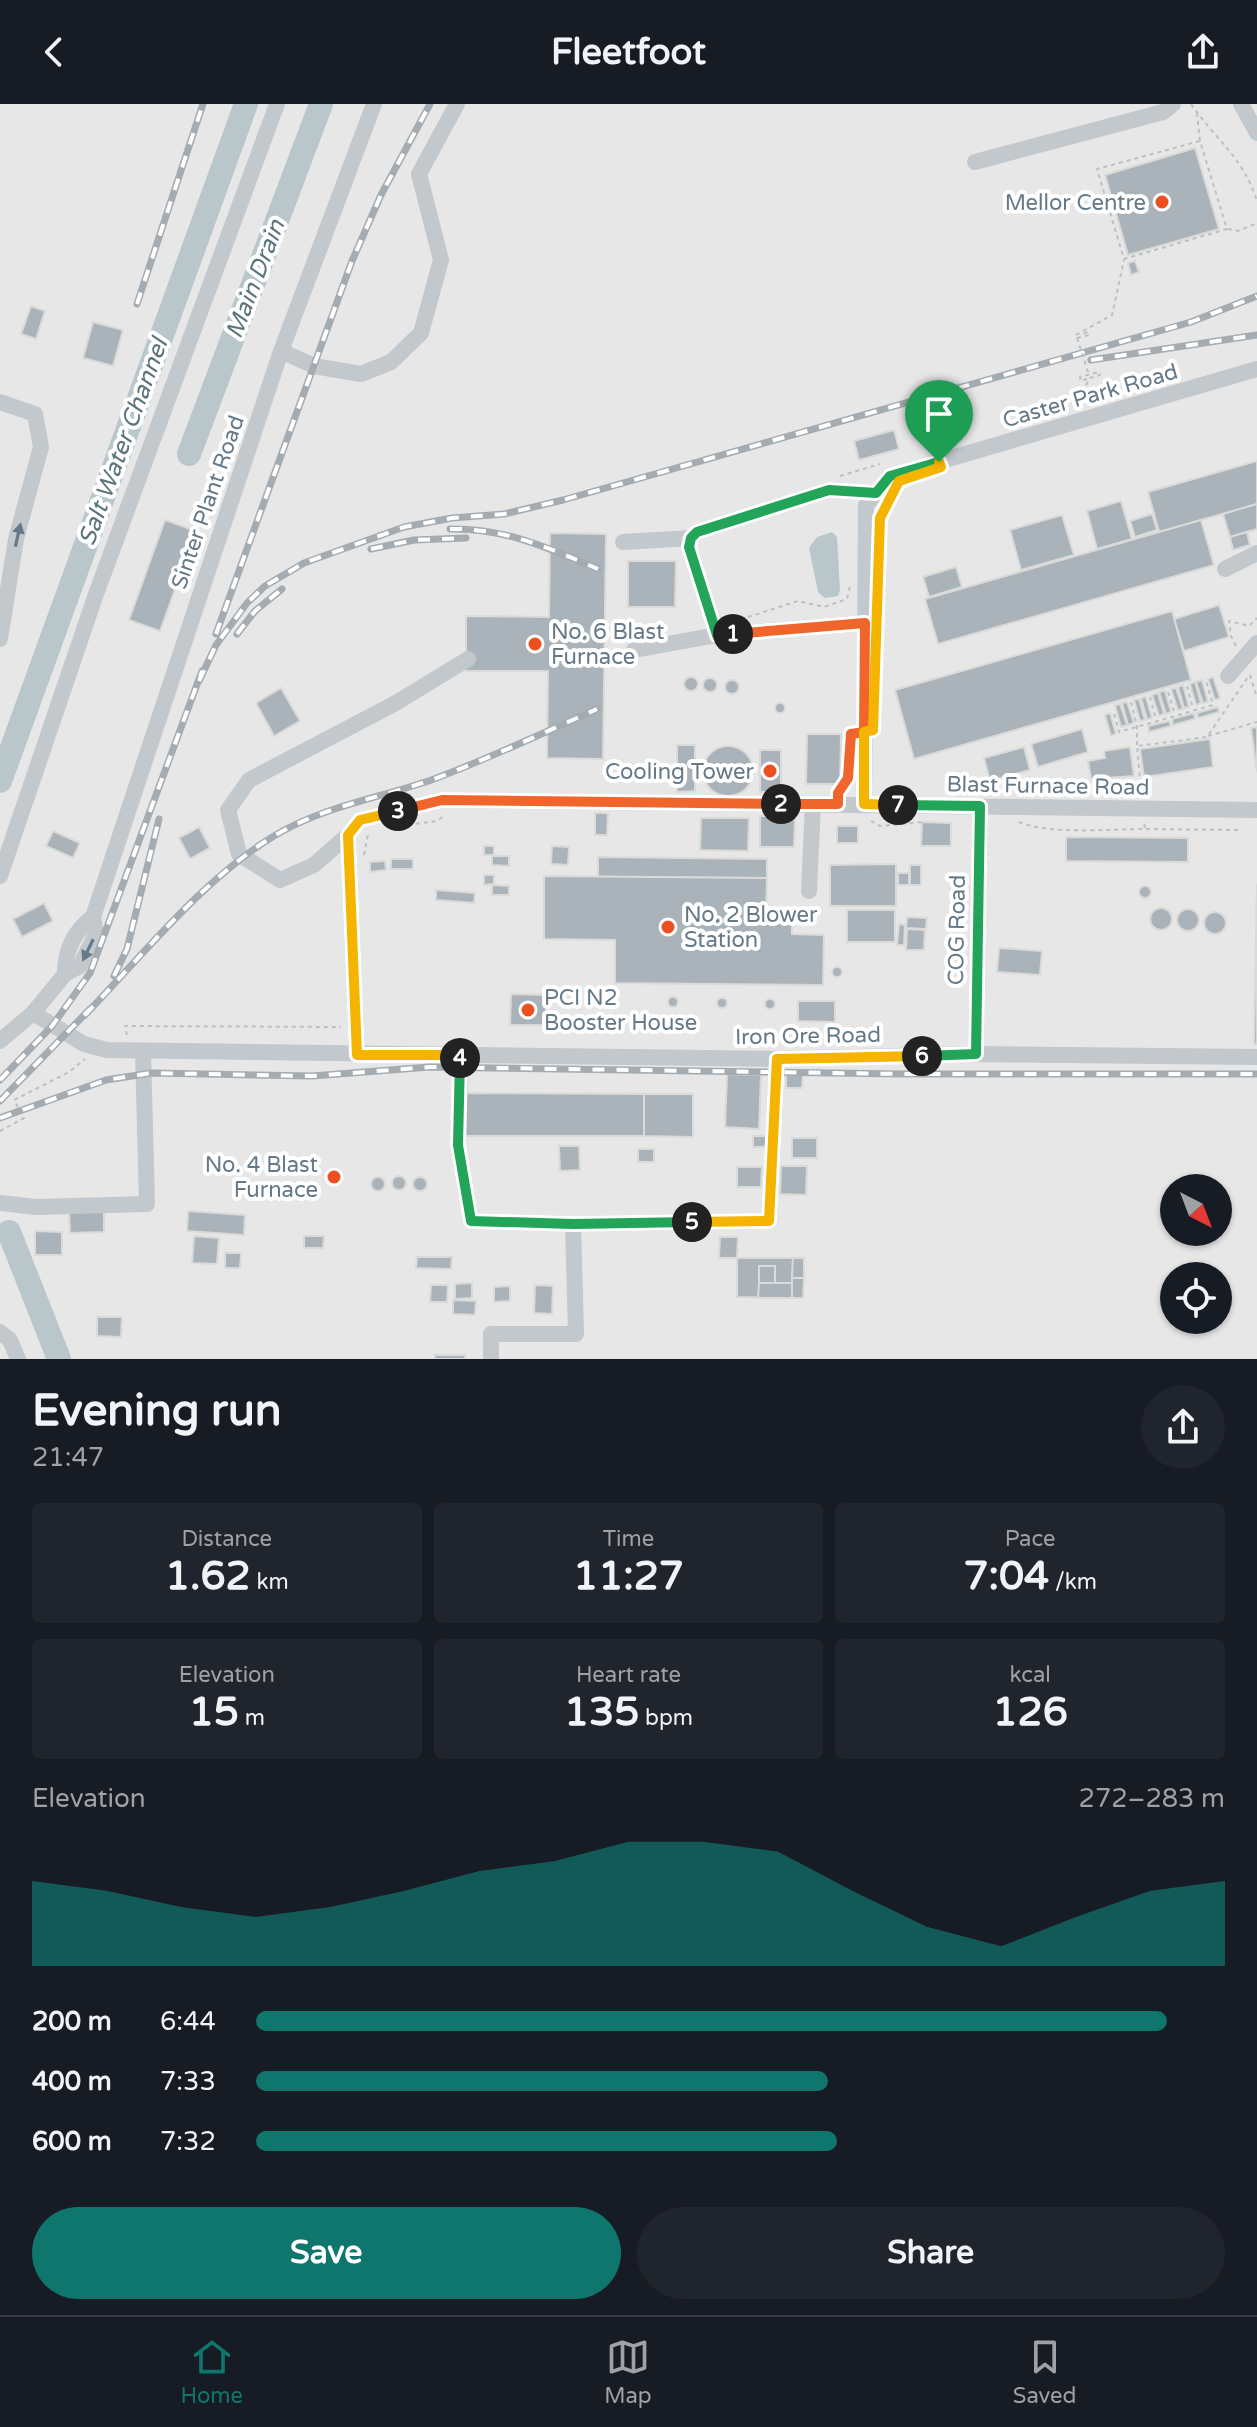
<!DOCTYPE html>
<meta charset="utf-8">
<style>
:root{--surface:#171b24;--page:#20242c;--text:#f1f3f6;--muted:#9ea1a6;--line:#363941;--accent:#0f766e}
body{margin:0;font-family:"Varela Round",sans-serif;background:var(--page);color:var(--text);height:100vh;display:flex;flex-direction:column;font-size:30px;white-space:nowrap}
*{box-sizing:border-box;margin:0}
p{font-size:26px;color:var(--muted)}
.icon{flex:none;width:44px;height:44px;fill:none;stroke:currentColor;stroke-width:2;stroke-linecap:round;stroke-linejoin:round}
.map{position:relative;height:1255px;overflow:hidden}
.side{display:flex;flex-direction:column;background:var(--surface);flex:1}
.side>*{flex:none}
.needle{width:52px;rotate:138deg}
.fabs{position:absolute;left:1160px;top:1070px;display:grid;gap:16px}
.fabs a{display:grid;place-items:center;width:72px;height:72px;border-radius:50%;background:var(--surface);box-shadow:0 2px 6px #0004;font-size:40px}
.pin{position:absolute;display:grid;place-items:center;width:68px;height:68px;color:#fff;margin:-82px -34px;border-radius:50% 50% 50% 0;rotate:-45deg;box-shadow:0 0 8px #0007}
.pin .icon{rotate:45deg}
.km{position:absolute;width:40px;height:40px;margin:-20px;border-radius:50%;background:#222;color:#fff;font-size:22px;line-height:40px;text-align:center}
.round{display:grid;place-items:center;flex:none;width:84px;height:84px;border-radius:42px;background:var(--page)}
.overview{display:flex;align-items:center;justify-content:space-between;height:136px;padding:0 32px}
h1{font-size:44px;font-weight:800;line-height:60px}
.metrics{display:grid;grid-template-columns:repeat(3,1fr);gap:12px;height:136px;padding:8px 32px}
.metrics div{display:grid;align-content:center;border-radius:8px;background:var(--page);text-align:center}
.metrics b{font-size:40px;font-weight:800}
.metrics small{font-size:22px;font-weight:400}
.metrics p{font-size:22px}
.chart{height:224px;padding:16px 32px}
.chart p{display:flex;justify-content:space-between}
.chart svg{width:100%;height:144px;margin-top:8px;fill:var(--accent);opacity:.7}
.button{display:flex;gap:16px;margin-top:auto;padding:16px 32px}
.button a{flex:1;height:92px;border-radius:48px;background:var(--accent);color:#fff;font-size:32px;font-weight:800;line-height:92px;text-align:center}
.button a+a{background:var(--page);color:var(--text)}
ul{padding:0 32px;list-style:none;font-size:26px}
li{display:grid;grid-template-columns:128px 96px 1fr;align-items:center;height:60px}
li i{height:20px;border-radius:10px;background:var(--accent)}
header{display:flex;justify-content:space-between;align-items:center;height:104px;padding:0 32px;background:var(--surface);font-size:36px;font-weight:800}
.menu{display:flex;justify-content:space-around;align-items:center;height:112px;border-top:2px solid var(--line);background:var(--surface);font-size:22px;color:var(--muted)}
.menu a{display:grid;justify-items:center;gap:4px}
.menu .on{color:var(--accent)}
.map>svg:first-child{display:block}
.built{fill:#e6e7e6;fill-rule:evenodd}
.water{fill:#b9c7ca}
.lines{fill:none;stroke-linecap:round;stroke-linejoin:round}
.river{stroke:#b9c7ca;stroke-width:24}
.building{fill:#a9b3b9;stroke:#dadad8;stroke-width:2}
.path{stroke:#bdc0c3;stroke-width:2;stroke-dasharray:4 4;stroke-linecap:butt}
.minor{stroke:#c3c8cc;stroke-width:16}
.rail-casing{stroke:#a4abb1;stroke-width:7}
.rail{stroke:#fff;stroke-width:4;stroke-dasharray:12;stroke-linecap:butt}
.path-bridge{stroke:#bdc0c3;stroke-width:2;stroke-dasharray:4 4;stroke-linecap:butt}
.oneway{fill:#657988}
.split-1-casing{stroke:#fff;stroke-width:16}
.split-2-casing{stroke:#fff;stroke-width:16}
.split-3-casing{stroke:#fff;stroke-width:16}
.split-4-casing{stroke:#fff;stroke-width:16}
.split-5-casing{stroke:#fff;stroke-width:16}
.split-6-casing{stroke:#fff;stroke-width:16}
.split-7-casing{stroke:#fff;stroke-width:16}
.split-8-casing{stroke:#fff;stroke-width:16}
.split-1{stroke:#22a559;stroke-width:10}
.split-2{stroke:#f0652b;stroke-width:10}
.split-3{stroke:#f0652b;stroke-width:10}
.split-4{stroke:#f5b400;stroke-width:10}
.split-5{stroke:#22a559;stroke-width:10}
.split-6{stroke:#f5b400;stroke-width:10}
.split-7{stroke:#22a559;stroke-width:10}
.split-8{stroke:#f5b400;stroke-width:10}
.poi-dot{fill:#ee4f20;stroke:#fff;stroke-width:3}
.labels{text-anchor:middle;stroke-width:8;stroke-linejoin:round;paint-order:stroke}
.poi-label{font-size:22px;fill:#657988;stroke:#fff;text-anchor:end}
.street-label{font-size:22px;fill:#657988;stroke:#fff}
.water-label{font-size:24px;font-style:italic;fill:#5c747c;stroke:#fff}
</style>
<header><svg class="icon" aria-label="back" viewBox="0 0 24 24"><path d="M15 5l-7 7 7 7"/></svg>Fleetfoot<svg class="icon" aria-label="share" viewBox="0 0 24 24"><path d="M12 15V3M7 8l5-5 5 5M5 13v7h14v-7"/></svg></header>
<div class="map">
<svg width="1257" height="1255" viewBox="0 0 1257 1255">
<rect width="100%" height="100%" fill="#f8f8f5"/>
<!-- built -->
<path class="built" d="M0,0h1257v1255h-1257zM1174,1084h44v44h-44zM1174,1172h44v44h-44z"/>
<!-- water -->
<polygon class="water" points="832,428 837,433 840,486 838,492 825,494 818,488 809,444 817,433"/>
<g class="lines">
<!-- river -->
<g class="river">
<polyline points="189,350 321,0"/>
<polyline points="0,677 246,0"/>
<polyline points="9,1128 59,1255"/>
</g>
</g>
<!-- building -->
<g class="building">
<polygon points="1195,44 1219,125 1128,151 1105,71"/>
<polygon points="1135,157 1139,168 1131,171 1128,159"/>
<polygon points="31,202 45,207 36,235 21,230"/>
<polygon points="93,218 123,226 113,262 83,254"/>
<polygon points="894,326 899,345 859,356 854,337"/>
<polygon points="1257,357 1257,400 1159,428 1148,388"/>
<polygon points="1121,397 1132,435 1097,445 1087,407"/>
<polygon points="1257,400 1257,425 1230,433 1223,410"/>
<polygon points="1152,410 1157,426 1135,433 1130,417"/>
<polygon points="1062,411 1074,451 1021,466 1010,426"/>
<polygon points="165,416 196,427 160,527 129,516"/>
<polygon points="1201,416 1214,461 938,540 925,495"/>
<polygon points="1247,428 1250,441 1233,446 1230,433"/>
<polygon points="550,429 606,430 603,655 547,654 548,567 466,567 466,512 549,513"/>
<polygon points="628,457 676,457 675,503 628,503"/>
<polygon points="956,463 962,483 929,493 923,473"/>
<polygon points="1219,501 1229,533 1184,547 1174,515"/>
<polygon points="1172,507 1191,576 914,655 895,586"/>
<circle cx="691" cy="580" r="7"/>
<polygon points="1213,573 1220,594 1215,596 1208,575"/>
<circle cx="710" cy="581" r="7"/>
<circle cx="732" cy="583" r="7"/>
<polygon points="1202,576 1208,598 1203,599 1196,578"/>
<polygon points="1195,578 1201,599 1196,601 1190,580"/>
<polygon points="1183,581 1189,603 1184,604 1178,583"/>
<polygon points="281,584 300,617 274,632 256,599"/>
<polygon points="1176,584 1183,605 1178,606 1171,585"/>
<polygon points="1165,587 1171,608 1166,610 1159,588"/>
<polygon points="1158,589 1164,610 1159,612 1152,591"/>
<polygon points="1146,593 1152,614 1147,615 1141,594"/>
<polygon points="1139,595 1145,616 1140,617 1134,596"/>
<polygon points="1127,598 1134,619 1128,621 1122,599"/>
<circle cx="780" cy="604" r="5"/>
<polygon points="1120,600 1127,621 1121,623 1115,601"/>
<polygon points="1218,603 1219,608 1198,614 1197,609"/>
<polygon points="1110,609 1116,630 1111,632 1105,611"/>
<polygon points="1194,609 1195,615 1173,621 1172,615"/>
<polygon points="1169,617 1171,622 1149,628 1148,622"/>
<polygon points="1257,623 1257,668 1251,624"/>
<polygon points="1082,625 1088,648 1038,663 1031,640"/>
<polygon points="807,630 841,630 840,680 806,680"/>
<polygon points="1210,635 1213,663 1144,673 1140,645"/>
<polygon points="677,641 695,641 695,687 677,688"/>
<circle cx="728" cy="667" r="25"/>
<polygon points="1024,643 1030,666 990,677 984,654"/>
<polygon points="1130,643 1134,672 1091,675 1088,657 1105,654 1104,647"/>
<polygon points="760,646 781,646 781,687 760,688"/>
<polygon points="595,709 608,709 607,731 595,731"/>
<polygon points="760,712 795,712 794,743 760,743"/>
<polygon points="701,714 749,714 748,747 700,746"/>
<polygon points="922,718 951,719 951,742 921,742"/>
<rect x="837" y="722" width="21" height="17"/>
<polygon points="199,723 210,744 190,755 179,734"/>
<polygon points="53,727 80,739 73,754 46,742"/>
<polygon points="1066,733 1188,734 1188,758 1066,757"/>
<rect x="484" y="742" width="10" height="9"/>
<polygon points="552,742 569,743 568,761 551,760"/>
<polygon points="492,752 509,752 509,762 492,761"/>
<polygon points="598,753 767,755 767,774 598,773"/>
<rect x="391" y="755" width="22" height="10"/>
<polygon points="385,757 386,766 370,768 370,758"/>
<polygon points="896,760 896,802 830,802 830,761"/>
<rect x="910" y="761" width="11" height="20"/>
<rect x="898" y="769" width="11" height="12"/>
<polygon points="484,771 494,771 494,780 484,781"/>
<polygon points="544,772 767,774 766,816 792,816 792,830 824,831 823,881 615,879 615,836 544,835"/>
<polygon points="1257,780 1257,940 1254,940"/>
<polygon points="492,781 509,782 509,791 492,791"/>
<circle cx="1145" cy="788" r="6"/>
<polygon points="436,786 475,789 474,799 436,796"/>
<polygon points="44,799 53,817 22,833 13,815"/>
<circle cx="1161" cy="815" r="11"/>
<circle cx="1188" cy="816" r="11"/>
<rect x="847" y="806" width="48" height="32"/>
<circle cx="1215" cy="819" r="11"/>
<polygon points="907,813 927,814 926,825 906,824"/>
<polygon points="899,820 905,821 904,841 897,841"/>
<polygon points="907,825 925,826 924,846 906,846"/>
<polygon points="999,844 1042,847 1040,871 997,868"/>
<circle cx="837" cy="868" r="5"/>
<polygon points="511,890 547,891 546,921 510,921"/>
<circle cx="673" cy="898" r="5"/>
<circle cx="722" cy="899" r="5"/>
<circle cx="770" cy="900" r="5"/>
<polygon points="798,897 835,897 835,918 798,917"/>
<polygon points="727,970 761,971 759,1025 725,1023"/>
<polygon points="786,971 803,971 802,984 786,984"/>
<polygon points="466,989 644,990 644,1032 465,1032"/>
<polygon points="644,990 693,990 693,1033 644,1032"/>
<rect x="753" y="1032" width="14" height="11"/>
<rect x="792" y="1034" width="25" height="20"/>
<polygon points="559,1042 579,1042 580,1066 560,1067"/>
<rect x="638" y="1045" width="16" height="13"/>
<polygon points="781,1062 807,1062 806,1091 780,1090"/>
<polygon points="737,1063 762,1063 761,1083 737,1083"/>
<circle cx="399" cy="1079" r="7"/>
<circle cx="420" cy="1080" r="7"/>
<circle cx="378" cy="1080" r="7"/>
<polygon points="104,1105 104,1128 70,1129 69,1106"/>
<polygon points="188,1107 245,1111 244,1131 187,1127"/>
<polygon points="35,1127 62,1128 62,1151 35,1151"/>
<polygon points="194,1132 219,1134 217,1160 192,1159"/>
<polygon points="304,1132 324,1132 323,1144 304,1144"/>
<polygon points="720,1133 738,1133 737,1154 719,1154"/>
<polygon points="225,1149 241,1149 240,1164 225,1164"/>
<polygon points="417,1153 452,1153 451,1165 416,1164"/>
<polygon points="737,1154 793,1154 792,1194 737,1193"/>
<polygon points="793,1154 804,1154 804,1174 792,1174"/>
<rect x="759" y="1162" width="16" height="17"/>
<polygon points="792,1174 804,1174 803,1194 792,1194"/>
<polygon points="472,1179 472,1194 455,1195 455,1180"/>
<polygon points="759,1179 792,1179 792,1194 758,1194"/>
<polygon points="431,1181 448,1181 447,1198 430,1198"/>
<polygon points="535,1181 553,1182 552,1210 534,1209"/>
<polygon points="510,1182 510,1197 494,1198 494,1183"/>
<polygon points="453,1196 476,1197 475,1211 453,1210"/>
<polygon points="97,1213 122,1213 121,1233 97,1232"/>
<rect x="435" y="1251" width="30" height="4"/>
</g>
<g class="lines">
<!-- path -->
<g class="path">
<path d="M1191,0c25,36 52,53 66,97"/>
<polyline points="1197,9 1200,37 1227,125 1124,155 1097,65 1200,37"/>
<polyline points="1228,125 1238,127 1257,119"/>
<polyline points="1076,231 1112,211 1124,156"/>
<polyline points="1077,234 1089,231 1088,228 1081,230"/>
<polyline points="1074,302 1090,274 1100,271 1099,268 1080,273 1081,277 1090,274"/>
<polyline points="840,372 880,360"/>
<polyline points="881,411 888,399"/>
<polyline points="748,513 798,497 824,503 847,495 850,482"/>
<polyline points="1236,542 1231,532 1229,517 1249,522 1257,514"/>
<polyline points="1250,571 1257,594"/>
<polyline points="1187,582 1193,605"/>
<polyline points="1168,588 1175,610"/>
<polyline points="1150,593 1156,616"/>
<polyline points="1131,598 1137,622 1137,641"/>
<polyline points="1114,610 1119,628 1213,601 1206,577"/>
<polyline points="1208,632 1257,618"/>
<polyline points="840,685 848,670"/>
<polyline points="1141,688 1137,642 1207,633 1248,573"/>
<polyline points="871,717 880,722 923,718"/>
<path d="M1019,718c30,13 92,7 126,7l-1,-7"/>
<polyline points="400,722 437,717 444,712"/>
<polyline points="1146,725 1240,726"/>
<polyline points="364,751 368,730"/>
<polyline points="127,931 125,922 341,923"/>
<polyline points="0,1027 24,1014 14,996 69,968 85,955"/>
</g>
<!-- minor -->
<g class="minor">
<polyline points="1241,0 1257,29"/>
<polyline points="975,58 1163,8 1173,0"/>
<polyline points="281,247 314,262 361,270 391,258 421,229 441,156 419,70 457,0"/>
<polyline points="0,298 35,310 41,343 16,435 0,535"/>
<polyline points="623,438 691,434"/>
<polyline points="1225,465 1257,449"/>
<polyline points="865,519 717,531 689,443 691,434 697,428 829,386 876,389"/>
<polyline points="634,546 717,531"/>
<polyline points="1228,572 1257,539"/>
<polyline points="864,700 866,401 890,372 1257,265"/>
<polyline points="348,731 314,761 280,776 239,750 228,706 249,676 394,600 468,555"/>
<polyline points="0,772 96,490 277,0"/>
<polyline points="809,787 813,700"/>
<path d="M65,870c0,-23 9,-43 28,-57"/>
<polyline points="33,909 84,940 107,946 777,955 976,950 1257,953"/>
<polyline points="0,937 33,909 65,870 80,862 96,830 93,813 281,247 374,0"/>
<polyline points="976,950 980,702"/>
<polyline points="357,951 348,731 360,716 442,696 1257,706"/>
<polyline points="461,951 458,1041 471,1117 573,1120"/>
<polyline points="0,1099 36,1103 147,1100 143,947"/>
<polyline points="0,1228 10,1236 18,1255"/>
<polyline points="491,1255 491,1230 576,1230 573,1120 769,1117 777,955"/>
</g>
<!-- rail casing -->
<g class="rail-casing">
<g id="rail">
<polyline points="137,200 203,0"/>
<polyline points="1091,256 1257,231"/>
<path d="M450,425c55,-1 99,19 148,40"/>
<polyline points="371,445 414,436 466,434"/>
<polyline points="216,530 352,157 381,91 430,0"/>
<polyline points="237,530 255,507 282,485"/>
<polyline points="199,577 216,541 247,499 265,482 304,459 404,423 452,414 504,410 563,396 1191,218 1257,192"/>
<polyline points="114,872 127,845 159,715"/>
<path d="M85,911c57,-59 119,-137 189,-179 49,-30 107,-38 160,-57 56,-21 109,-46 163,-70"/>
<polyline points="0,976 52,922 90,869 202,567"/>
<polyline points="0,997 90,905"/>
<polyline points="0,1014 106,976 151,969 312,972 430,963 902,970 1257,970"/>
</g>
</g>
<!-- rail -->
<use href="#rail" class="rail"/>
<!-- path-bridge -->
<polyline class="path-bridge" points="1077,234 1089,271"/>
</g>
<!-- one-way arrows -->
<defs><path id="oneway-solid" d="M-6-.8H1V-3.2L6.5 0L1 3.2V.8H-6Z" transform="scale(2)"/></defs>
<g class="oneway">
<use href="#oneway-solid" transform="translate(18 431) rotate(-77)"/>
<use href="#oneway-solid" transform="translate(88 846) rotate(116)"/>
</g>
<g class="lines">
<!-- split-1 casing -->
<g class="split-1-casing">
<polyline id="split-1" points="733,530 717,531 689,443 691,434 697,428 829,386 876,389 890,372 939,358"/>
</g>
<!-- split-2 casing -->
<g class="split-2-casing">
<polyline id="split-2" points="733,530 865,519 864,628 851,630 848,674 838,689 838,700 781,700"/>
</g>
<!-- split-3 casing -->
<g class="split-3-casing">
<polyline id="split-3" points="398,707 442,696 781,700"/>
</g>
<!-- split-4 casing -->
<g class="split-4-casing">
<polyline id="split-4" points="398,707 360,716 348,731 357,951 461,951 460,954"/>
</g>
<!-- split-5 casing -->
<g class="split-5-casing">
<polyline id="split-5" points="460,954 458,1041 471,1117 573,1120 692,1118"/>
</g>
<!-- split-6 casing -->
<g class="split-6-casing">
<polyline id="split-6" points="692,1118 769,1117 777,955 922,952"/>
</g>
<!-- split-7 casing -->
<g class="split-7-casing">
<polyline id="split-7" points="898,701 980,702 976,950 922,952"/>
</g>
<!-- split-8 casing -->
<g class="split-8-casing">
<polyline id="split-8" points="898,701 864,700 864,628 873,626 880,414 899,377 941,363 939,358"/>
</g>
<!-- split-1 -->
<use href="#split-1" class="split-1"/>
<!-- split-2 -->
<use href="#split-2" class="split-2"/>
<!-- split-3 -->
<use href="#split-3" class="split-3"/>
<!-- split-4 -->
<use href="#split-4" class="split-4"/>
<!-- split-5 -->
<use href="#split-5" class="split-5"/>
<!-- split-6 -->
<use href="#split-6" class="split-6"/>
<!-- split-7 -->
<use href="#split-7" class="split-7"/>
<!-- split-8 -->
<use href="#split-8" class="split-8"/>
</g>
<!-- markers -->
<g class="poi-dot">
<circle cx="1162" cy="98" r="8"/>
<circle cx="535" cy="540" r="8"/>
<circle cx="770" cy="667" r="8"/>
<circle cx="668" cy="823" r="8"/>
<circle cx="528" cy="906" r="8"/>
<circle cx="334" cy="1073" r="8"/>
</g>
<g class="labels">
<!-- poi labels -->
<g class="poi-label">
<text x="1146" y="106">Mellor Centre</text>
<text x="551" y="535" text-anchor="start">No. 6 Blast<tspan x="551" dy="25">Furnace</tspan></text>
<text x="754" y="675">Cooling Tower</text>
<text x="684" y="818" text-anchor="start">No. 2 Blower<tspan x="684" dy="25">Station</tspan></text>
<text x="544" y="901" text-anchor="start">PCI N2<tspan x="544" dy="25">Booster House</tspan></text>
<text x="318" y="1068">No. 4 Blast<tspan x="318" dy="25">Furnace</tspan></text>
</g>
<!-- street labels -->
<g class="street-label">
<text transform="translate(1090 291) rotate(-16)" y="8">Caster Park Road</text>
<text transform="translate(207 398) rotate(-71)" y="8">Sinter Plant Road</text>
<text transform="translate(1048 681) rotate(1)" y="8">Blast Furnace Road</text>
<text transform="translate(956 826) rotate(-89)" y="8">COG Road</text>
<text transform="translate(808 931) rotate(-1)" y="8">Iron Ore Road</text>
</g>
<!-- water labels -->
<g class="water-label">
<text transform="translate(255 175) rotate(-69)" y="8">Main Drain</text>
<text transform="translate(123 338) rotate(-70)" y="8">Salt Water Channel</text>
</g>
</g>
</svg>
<div class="fabs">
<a><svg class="needle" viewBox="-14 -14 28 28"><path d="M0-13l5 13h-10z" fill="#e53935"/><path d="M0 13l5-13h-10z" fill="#9ea1a6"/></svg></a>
<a><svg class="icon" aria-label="locate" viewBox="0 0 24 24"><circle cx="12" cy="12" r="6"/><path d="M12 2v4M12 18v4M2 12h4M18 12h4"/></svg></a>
</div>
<div class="pin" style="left:939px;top:358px;background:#1e9e55"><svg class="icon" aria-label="arrive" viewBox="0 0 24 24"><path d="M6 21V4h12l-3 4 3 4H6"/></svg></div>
<b class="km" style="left:733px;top:530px">1</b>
<b class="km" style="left:781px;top:700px">2</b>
<b class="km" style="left:398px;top:707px">3</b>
<b class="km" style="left:460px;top:954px">4</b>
<b class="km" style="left:692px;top:1118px">5</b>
<b class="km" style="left:922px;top:952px">6</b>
<b class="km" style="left:898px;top:701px">7</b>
</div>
<section class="side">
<div class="overview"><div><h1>Evening run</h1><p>21:47</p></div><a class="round"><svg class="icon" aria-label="share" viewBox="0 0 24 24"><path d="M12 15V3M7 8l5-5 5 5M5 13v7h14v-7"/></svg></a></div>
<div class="metrics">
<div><p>Distance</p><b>1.62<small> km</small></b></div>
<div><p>Time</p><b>11:27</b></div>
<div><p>Pace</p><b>7:04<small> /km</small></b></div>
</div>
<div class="metrics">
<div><p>Elevation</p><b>15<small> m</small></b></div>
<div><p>Heart rate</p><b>135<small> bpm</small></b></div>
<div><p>kcal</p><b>126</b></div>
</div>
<div class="chart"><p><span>Elevation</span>272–283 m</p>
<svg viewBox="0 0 160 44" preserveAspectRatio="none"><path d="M0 44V18L10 21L20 26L30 29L40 26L50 21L60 15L70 12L80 6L90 6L100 9L110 21L120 32L130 38L140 29L150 21L160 18V44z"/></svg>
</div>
<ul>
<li><b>200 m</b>6:44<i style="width:94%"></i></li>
<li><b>400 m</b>7:33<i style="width:59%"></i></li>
<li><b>600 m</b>7:32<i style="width:60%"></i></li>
</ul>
<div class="button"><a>Save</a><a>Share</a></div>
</section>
<nav class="menu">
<a class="on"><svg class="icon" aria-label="home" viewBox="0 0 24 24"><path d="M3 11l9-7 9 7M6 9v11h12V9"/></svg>Home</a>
<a><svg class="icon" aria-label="map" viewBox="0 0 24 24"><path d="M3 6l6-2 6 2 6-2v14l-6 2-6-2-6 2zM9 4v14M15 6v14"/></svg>Map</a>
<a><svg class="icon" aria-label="saved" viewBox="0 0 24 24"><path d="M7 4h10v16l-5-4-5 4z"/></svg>Saved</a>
</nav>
